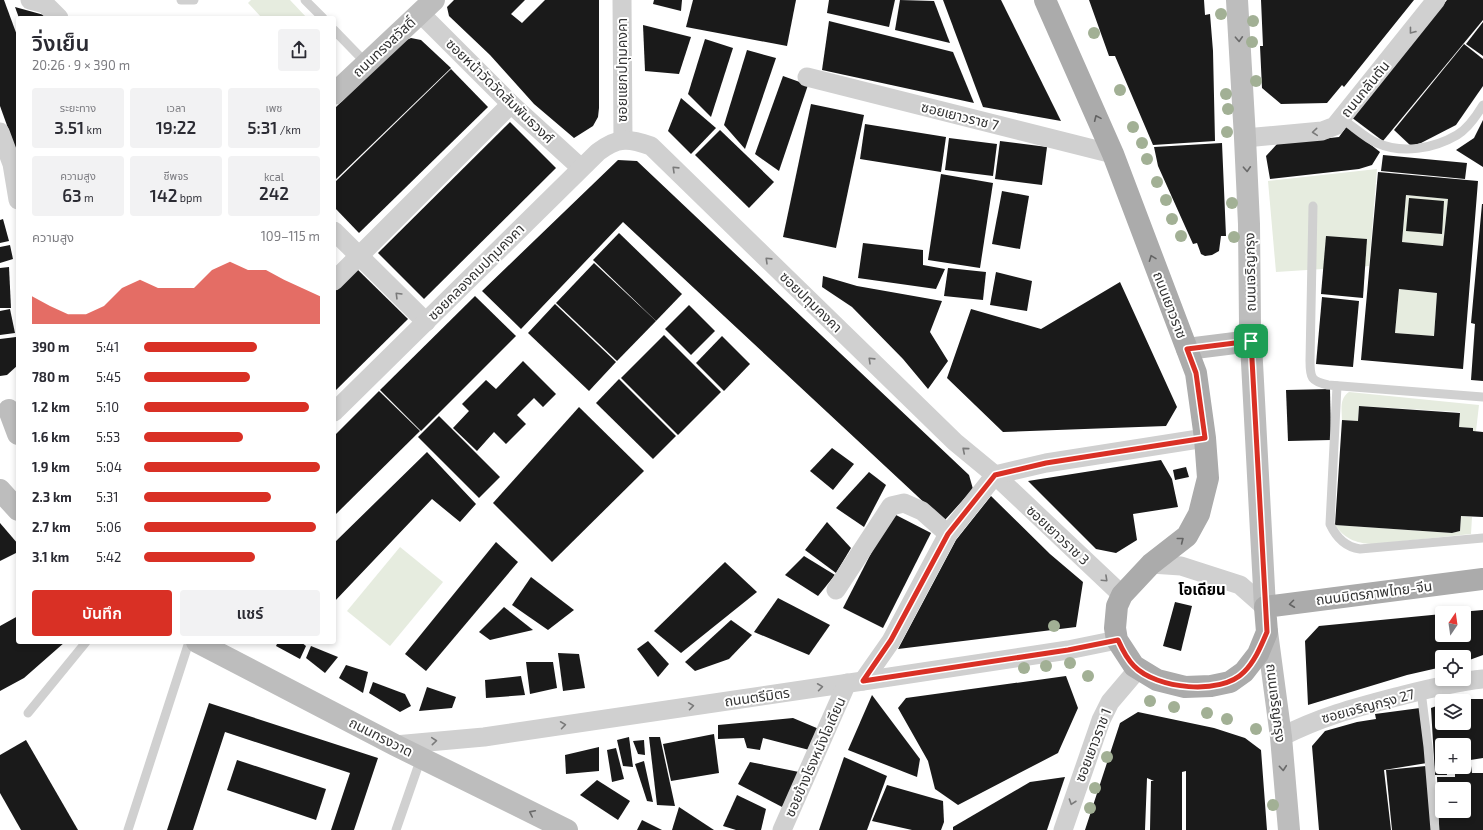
<!DOCTYPE html>
<html lang="th">
<meta charset="utf-8">
<style>
:root{--surface:#fff;--page:#f2f2f3;--text:#2b2b33;--muted:#7c7c81;--accent:#d93025}
body{margin:0;font-family:"Exo 2","Noto Sans Thai",sans-serif;background:var(--page);color:var(--text);height:100vh;display:flex;flex-direction:column;font-size:15px;white-space:nowrap}
*{box-sizing:border-box;margin:0}
p{font-size:13px;color:var(--muted)}
.icon{flex:none;width:22px;height:22px;fill:none;stroke:currentColor;stroke-width:2;stroke-linecap:round;stroke-linejoin:round}
.map{position:relative;flex:1;overflow:hidden}
.panel{position:absolute;left:16px;top:16px;width:320px;height:628px;display:flex;flex-direction:column;background:var(--surface);border-radius:4px;box-shadow:0 2px 6px #0003}
.panel>*{flex:none}
.needle{width:26px;rotate:13deg}
.tools{position:absolute;left:1435px;top:606px;display:grid;gap:8px}
.tools a{display:grid;place-items:center;width:36px;height:36px;border-radius:4px;background:var(--surface);box-shadow:0 2px 6px #0003;font-size:20px}
.pin{position:absolute;display:grid;place-items:center;width:34px;height:34px;color:#fff;margin:-17px;border-radius:8px;box-shadow:0 2px 6px #0006}
.round{display:grid;place-items:center;flex:none;width:42px;height:42px;border-radius:4px;background:var(--page)}
.head{display:flex;align-items:center;justify-content:space-between;height:68px;padding:0 16px}
h1{font-size:22px;font-weight:600;line-height:30px}
.stats{display:grid;grid-template-columns:repeat(3,1fr);gap:6px;height:68px;padding:4px 16px}
.stats div{display:grid;align-content:center;border-radius:4px;background:var(--page);text-align:center}
.stats b{font-size:17px;font-weight:600}
.stats small{font-size:11px;font-weight:400}
.stats p{font-size:11px}
.chart{height:112px;padding:8px 16px}
.chart p{display:flex;justify-content:space-between}
.chart svg{width:100%;height:72px;margin-top:4px;fill:var(--accent);opacity:.7}
.action{display:flex;gap:8px;margin-top:auto;padding:8px 16px}
.action a{flex:1;height:46px;border-radius:4px;background:var(--accent);color:#fff;font-size:16px;font-weight:600;line-height:46px;text-align:center}
.action a+a{background:var(--page);color:var(--text)}
ul{padding:0 16px;list-style:none;font-size:13px}
li{display:grid;grid-template-columns:64px 48px 1fr;align-items:center;height:30px}
li i{height:10px;border-radius:5px;background:var(--accent)}
.map>svg:first-child{display:block}
.green{fill:#e6ecdf}
.building{fill:#1a1a1a;fill-rule:evenodd}
.lines{fill:none;stroke-linecap:round;stroke-linejoin:round}
.lane{stroke:#d0d0d0;stroke-width:9}
.street{stroke:#d0d0d0;stroke-width:19}
.secondary{stroke:#bdbdbd;stroke-width:22}
.primary{stroke:#ababab;stroke-width:22}
.tree{fill:#a2b095}
.oneway{stroke:#7a7a7a}
.oneway2{stroke:#6a6a6a}
.oneway3{stroke:#636363}
.route-casing{stroke:#fff;stroke-width:8}
.route{stroke:#d93025;stroke-width:5}
.labels{text-anchor:middle;stroke-width:4;stroke-linejoin:round;paint-order:stroke}
.street-label{font-size:14px;fill:#333;stroke:#fff}
.neighbourhood-label{font-size:15px;font-weight:bold;fill:#000;stroke:#fff}
</style>
<div class="map">
<svg width="1483" height="830" viewBox="0 0 1483 830">
<rect width="100%" height="100%" fill="#fff"/>
<!-- green -->
<g class="green">
<polygon points="251,0 290,0 307,18 262,18 248,3"/>
<polygon points="1377,169 1369,266 1276,272 1268,181"/>
<polygon points="1406,195 1448,199 1443,246 1402,242"/>
<polygon points="1399,289 1437,293 1434,336 1395,333"/>
<path d="M1349,392l130,13 -3,26h-3v-3l-14,-1 1,-15 -101,-6 -1,15 -16,-1c0,-11 -3,-21 7,-28z"/>
<path d="M1461,516l11,1 -1,17 -96,10c-16,0 -30,-4 -40,-19l117,8 8,-2z"/>
<polygon points="400,547 443,582 390,646 347,611"/>
</g>
<!-- building -->
<g class="building">
<polygon points="0,0 4,0 18,38 18,156 0,106"/>
<polygon points="454,0 525,0 511,14 522,23 545,0 599,0 599,108 598,117 593,126 574,138 534,104 490,55 449,16 447,7"/>
<polygon points="654,0 682,0 681,11 653,4"/>
<polygon points="693,0 796,0 787,46 686,27"/>
<polygon points="829,0 895,0 889,27 827,13"/>
<polygon points="900,0 934,1 950,43 895,30"/>
<polygon points="943,0 1001,0 1061,121 983,107"/>
<polygon points="1089,0 1204,0 1205,15 1210,14 1213,51 1215,141 1153,145 1115,56 1109,56"/>
<polygon points="1261,0 1414,0 1344,87 1342,85 1327,103 1281,104 1262,88 1260,46 1263,46"/>
<polygon points="1447,0 1483,0 1483,20 1383,141 1351,117"/>
<polygon points="15,7 44,15 48,18 19,18"/>
<polygon points="829,21 953,52 974,103 822,70"/>
<polygon points="1483,22 1483,56 1466,44"/>
<polygon points="643,25 691,37 679,74 645,71"/>
<polygon points="411,38 421,40 451,68 334,181 334,109 404,41"/>
<polygon points="705,39 733,48 711,117 688,94"/>
<polygon points="1464,44 1483,59 1483,86 1456,125 1421,143 1411,146 1394,130"/>
<polygon points="747,50 776,58 745,149 724,125"/>
<polygon points="451,69 488,107 359,233 334,207 334,183"/>
<polygon points="783,76 808,85 779,171 755,154"/>
<polygon points="681,98 716,128 691,154 668,131"/>
<polygon points="811,104 864,115 836,248 783,237"/>
<polygon points="1483,120 1483,167 1456,150 1474,138"/>
<polygon points="510,122 556,168 424,299 378,253"/>
<polygon points="865,124 946,137 941,172 860,159"/>
<polygon points="1347,126 1380,152 1372,165 1359,169 1270,179 1266,156 1277,144 1339,137"/>
<polygon points="720,130 774,182 749,208 695,155"/>
<polygon points="949,138 997,144 993,176 945,170"/>
<polygon points="1000,141 1047,147 1042,185 995,179"/>
<polygon points="1222,143 1226,236 1221,236 1219,251 1212,255 1205,256 1201,254 1197,243 1193,244 1158,166 1154,147"/>
<polygon points="1383,155 1467,163 1465,179 1381,171"/>
<polygon points="618,160 637,161 969,475 973,489 944,521 623,222 521,329 482,291"/>
<path d="M1378,172l100,9 -15,188 -102,-9zM1406,195l42,4 -5,47 -41,-4zM1399,289l38,4 -3,43 -39,-3z"/>
<polygon points="941,174 993,183 980,268 928,260"/>
<polygon points="1002,191 1029,196 1020,249 992,244"/>
<polygon points="1409,198 1444,201 1442,234 1406,231"/>
<polygon points="1482,204 1483,204 1483,381 1471,380 1475,324 1471,323"/>
<polygon points="3,219 9,241 0,243 0,220"/>
<polygon points="619,233 682,294 656,321 593,260"/>
<polygon points="1326,236 1367,239 1363,298 1321,294"/>
<polygon points="863,243 923,250 923,265 945,269 936,289 858,278"/>
<polygon points="10,245 13,259 0,263 0,247"/>
<polygon points="594,263 656,321 617,361 556,303"/>
<polygon points="9,267 11,308 0,308 0,268"/>
<polygon points="356,268 408,319 334,392 334,290"/>
<polygon points="948,268 986,272 983,300 944,296"/>
<polygon points="996,272 1032,281 1027,311 990,305"/>
<polygon points="823,276 857,286 942,301 930,332 948,361 928,389 903,359 852,307 822,287"/>
<polygon points="1120,282 1177,407 1166,426 1003,432 947,378 971,309 1041,329"/>
<polygon points="475,296 516,336 421,431 380,390"/>
<polygon points="1322,297 1359,301 1353,367 1316,364"/>
<polygon points="555,304 616,362 589,391 528,333"/>
<polygon points="689,305 715,331 691,355 665,329"/>
<polygon points="10,309 15,333 0,335 0,311"/>
<polygon points="664,335 721,392 678,435 621,378"/>
<polygon points="722,336 750,364 724,391 696,363"/>
<polygon points="16,337 18,365 7,375 0,376 0,339"/>
<polygon points="523,361 556,394 543,407 534,398 517,415 526,424 506,444 494,432 477,451 453,428 469,411 462,404 486,380 496,389"/>
<polygon points="619,379 676,436 653,459 596,403"/>
<polygon points="1330,389 1331,440 1288,441 1286,390"/>
<polygon points="379,391 420,431 334,516 334,436"/>
<polygon points="1359,406 1460,413 1459,427 1473,428 1473,431 1483,432 1483,517 1461,516 1460,531 1452,533 1335,525 1342,420 1358,421"/>
<polygon points="579,407 644,471 552,562 493,503"/>
<polygon points="439,416 500,477 479,498 418,437"/>
<polygon points="832,448 854,464 833,490 810,471"/>
<polygon points="427,452 476,504 460,522 432,499 334,602 334,543"/>
<polygon points="1161,460 1172,479 1178,507 1133,514 1137,540 1116,553 1096,549 1028,481"/>
<polygon points="1186,467 1189,477 1175,480 1173,470"/>
<polygon points="869,472 886,485 864,527 836,508"/>
<polygon points="991,496 1050,554 1083,582 1076,627 898,649 956,540"/>
<polygon points="896,515 931,533 883,628 843,608 884,528"/>
<polygon points="827,522 851,548 836,573 805,550"/>
<polygon points="0,523 18,544 18,552 0,561"/>
<polygon points="496,542 518,562 426,671 405,654"/>
<polygon points="804,556 835,575 818,596 785,575"/>
<polygon points="725,562 757,592 681,653 654,631"/>
<polygon points="531,577 574,610 548,630 512,605"/>
<polygon points="778,598 830,625 809,655 754,632"/>
<polygon points="1175,602 1192,606 1181,651 1163,646"/>
<polygon points="504,607 533,630 490,640 479,632"/>
<polygon points="1483,610 1483,655 1464,662 1464,657 1442,657 1442,667 1407,675 1308,705 1305,641 1319,626 1442,614 1442,635 1464,635 1464,613 1460,612"/>
<polygon points="18,616 18,642 65,642 24,678 0,691 0,626"/>
<polygon points="731,620 752,635 729,659 695,671 685,662"/>
<polygon points="648,641 669,664 658,677 637,649"/>
<polygon points="278,642 301,642 306,646 300,659 276,646"/>
<polygon points="311,646 338,657 325,673 306,658"/>
<polygon points="558,653 579,654 585,688 563,691"/>
<polygon points="526,662 553,662 557,688 530,694"/>
<polygon points="346,665 368,672 363,693 339,678"/>
<polygon points="521,676 525,695 486,698 485,680"/>
<polygon points="1066,676 1078,708 1058,753 958,805 935,789 928,761 898,708 906,698"/>
<polygon points="373,682 405,694 411,706 400,712 369,693"/>
<polygon points="427,687 456,697 452,708 419,711"/>
<polygon points="872,695 920,759 917,777 848,750"/>
<polygon points="1471,699 1483,699 1483,758 1464,761 1464,745 1442,745 1442,767 1446,767 1447,775 1435,775 1431,708 1442,704 1442,723 1464,723 1464,700"/>
<polygon points="209,703 378,758 354,830 331,830 350,773 225,732 193,830 167,830"/>
<polygon points="1420,708 1427,763 1384,770 1391,830 1319,830 1312,746 1325,731 1357,722 1376,719 1375,714"/>
<polygon points="1138,712 1214,728 1245,738 1261,750 1267,830 1186,830 1186,771 1182,772 1182,830 1150,830 1151,781 1154,781 1147,778 1145,830 1085,830 1120,723"/>
<polygon points="793,718 819,729 817,752 763,738 760,750 747,748 744,738 718,739 718,725"/>
<polygon points="714,734 719,773 671,781 663,744"/>
<polygon points="629,737 633,767 623,766 617,740"/>
<polygon points="649,737 660,737 675,806 657,805"/>
<polygon points="26,740 78,830 21,830 0,793 0,755"/>
<polygon points="644,740 645,755 638,754 633,741"/>
<polygon points="599,747 599,771 566,774 565,755"/>
<polygon points="616,748 624,779 612,782 607,750"/>
<polygon points="844,757 887,776 867,830 819,830"/>
<polygon points="237,760 326,789 316,820 227,790"/>
<polygon points="644,761 653,802 647,801 635,764"/>
<polygon points="750,762 799,772 784,808 738,784"/>
<polygon points="1426,766 1432,830 1392,830 1386,770"/>
<path d="M1471,766l1,7h11v57h-44l-2,-53h18v-10zM1442,789h22v22h-22z"/>
<polygon points="1065,777 1047,830 953,830 953,827 1030,782"/>
<polygon points="597,780 630,801 618,820 580,795"/>
<polygon points="887,785 943,801 944,822 941,830 912,830 872,821"/>
<polygon points="737,795 766,809 761,830 736,830 723,826"/>
<polygon points="679,807 714,830 672,830"/>
<polygon points="642,820 662,830 637,830"/>
</g>
<g class="lines">
<!-- lane -->
<g class="lane">
<polyline points="181,0 194,0"/>
<polyline points="305,0 323,18"/>
<polyline points="334,30 367,64"/>
<path d="M1342,119c11,7 23,19 35,24 25,11 56,6 80,-8 10,-6 20,-20 26,-30"/>
<path d="M1313,206l-3,155c0,17 1,20 18,24l155,12"/>
<path d="M1337,386l-7,138c6,13 15,23 30,25l123,-11"/>
<polyline points="1421,691 1428,747 1435,830"/>
<polyline points="28,713 86,642"/>
<polyline points="128,830 189,642"/>
<polyline points="396,830 421,758"/>
</g>
<!-- street -->
<g class="street">
<polyline points="30,0 45,4 59,18"/>
<polyline points="622,0 623,140"/>
<polyline points="420,13 511,104 581,168"/>
<polyline points="807,77 1113,154"/>
<polyline points="0,132 12,164 18,200"/>
<polyline points="1245,138 1322,131 1335,126 1436,0"/>
<polyline points="334,231 426,322"/>
<polyline points="334,281 511,104"/>
<path d="M334,412l264,-260c20,-15 30,-14 53,-6l304,296 40,33 127,120"/>
<polyline points="1151,564 1181,566 1240,585 1265,607"/>
<polyline points="836,590 891,506 904,503 922,511 948,534"/>
<polyline points="863,681 891,641 948,534 995,475 1046,463 1205,438"/>
<path d="M1281,737c39,-20 73,-29 115,-40 28,-7 58,-15 87,-18"/>
<polyline points="395,745 484,737 863,681 1068,650 1117,640"/>
<polyline points="782,830 847,683"/>
<polyline points="1063,830 1101,720 1110,702 1138,669"/>
</g>
<!-- secondary -->
<g class="secondary">
<polyline points="1237,0 1245,138 1249,224 1250,325 1265,607"/>
<polyline points="334,94 434,0"/>
<polyline points="1187,349 1251,341"/>
<polyline points="9,410 18,434"/>
<polyline points="0,490 18,510"/>
<polyline points="1267,632 1281,737 1289,830"/>
<polyline points="197,642 395,745 567,830"/>
</g>
<!-- primary -->
<polyline class="primary" points="1045,0 1113,154 1196,373 1205,438 1208,478 1199,514 1187,536 1151,564 1122,595 1117,606 1115,628 1117,640 1134,666 1157,680 1185,687 1211,686 1230,682 1244,672 1258,654 1267,632 1265,607 1483,579"/>
</g>
<!-- trees -->
<g class="tree">
<circle cx="1221" cy="14" r="6"/>
<circle cx="1253" cy="21" r="6"/>
<circle cx="1094" cy="33" r="6"/>
<circle cx="1252" cy="42" r="6"/>
<circle cx="1256" cy="81" r="6"/>
<circle cx="1120" cy="90" r="6"/>
<circle cx="1226" cy="94" r="6"/>
<circle cx="1228" cy="109" r="6"/>
<circle cx="1133" cy="127" r="6"/>
<circle cx="1227" cy="132" r="6"/>
<circle cx="1142" cy="143" r="6"/>
<circle cx="1147" cy="159" r="6"/>
<circle cx="1157" cy="182" r="6"/>
<circle cx="1166" cy="200" r="6"/>
<circle cx="1232" cy="203" r="6"/>
<circle cx="1172" cy="219" r="6"/>
<circle cx="1181" cy="236" r="6"/>
<circle cx="1234" cy="237" r="6"/>
<circle cx="1054" cy="626" r="6"/>
<circle cx="1070" cy="663" r="6"/>
<circle cx="1046" cy="666" r="6"/>
<circle cx="1024" cy="668" r="6"/>
<circle cx="1088" cy="676" r="6"/>
<circle cx="1150" cy="701" r="6"/>
<circle cx="1174" cy="707" r="6"/>
<circle cx="1207" cy="713" r="6"/>
<circle cx="1227" cy="719" r="6"/>
<circle cx="1256" cy="729" r="6"/>
<circle cx="1107" cy="757" r="6"/>
<circle cx="1095" cy="788" r="6"/>
<circle cx="1273" cy="805" r="6"/>
<circle cx="1090" cy="808" r="6"/>
</g>
<!-- one-way arrows -->
<defs><path id="oneway-chevron" d="M-2-3.5L2.5 0L-2 3.5" fill="none" stroke-width="1.6" stroke-linecap="round" stroke-linejoin="round"/></defs>
<g class="oneway">
<use href="#oneway-chevron" transform="translate(1412 31) rotate(128)"/>
<use href="#oneway-chevron" transform="translate(1315 132) rotate(175)"/>
<use href="#oneway-chevron" transform="translate(675 169) rotate(-136)"/>
<use href="#oneway-chevron" transform="translate(768 260) rotate(-136)"/>
<use href="#oneway-chevron" transform="translate(398 295) rotate(-135)"/>
<use href="#oneway-chevron" transform="translate(871 360) rotate(-136)"/>
<use href="#oneway-chevron" transform="translate(965 450) rotate(-140)"/>
<use href="#oneway-chevron" transform="translate(1105 579) rotate(43)"/>
<use href="#oneway-chevron" transform="translate(820 687) rotate(-8)"/>
<use href="#oneway-chevron" transform="translate(691 706) rotate(-8)"/>
<use href="#oneway-chevron" transform="translate(563 725) rotate(-8)"/>
<use href="#oneway-chevron" transform="translate(434 741) rotate(-5)"/>
<use href="#oneway-chevron" transform="translate(1072 802) rotate(109)"/>
</g>
<g class="oneway2">
<use href="#oneway-chevron" transform="translate(1239 39) rotate(87)"/>
<use href="#oneway-chevron" transform="translate(1247 169) rotate(87)"/>
<use href="#oneway-chevron" transform="translate(1283 768) rotate(85)"/>
<use href="#oneway-chevron" transform="translate(532 813) rotate(-154)"/>
</g>
<g class="oneway3">
<use href="#oneway-chevron" transform="translate(1097 118) rotate(-114)"/>
<use href="#oneway-chevron" transform="translate(1152 258) rotate(-111)"/>
<use href="#oneway-chevron" transform="translate(1181 540) rotate(-38)"/>
<use href="#oneway-chevron" transform="translate(1292 604) rotate(173)"/>
</g>
<g class="lines">
<!-- route casing -->
<g class="route-casing">
<path id="route" d="M1251,341l16,291c-6,14 -12,29 -23,40 -23,24 -88,17 -110,-6 -7,-7 -12,-17 -16,-26l-50,10 -205,31 28,-41 57,-106 47,-59 51,-12 159,-25 -9,-65 -9,-24z"/>
</g>
<!-- route -->
<use href="#route" class="route"/>
</g>
<g class="labels">
<!-- street labels -->
<g class="street-label">
<text transform="translate(384 47) rotate(-43)" y="5">ถนนทรงสวัสดิ์</text>
<text transform="translate(622 70) rotate(-90)" y="5">ซอยแยกปทุมคงคา</text>
<text transform="translate(1365 89) rotate(-51)" y="5">ถนนกลันตัน</text>
<text transform="translate(500 91) rotate(44)" y="5">ซอยหน้าวัดวัดสัมพันธวงศ์</text>
<text transform="translate(960 116) rotate(14)" y="5">ซอยเยาวราช 7</text>
<text transform="translate(476 272) rotate(-45)" y="5">ซอยคลองถมปทุมคงคา</text>
<text transform="translate(1250 272) rotate(-91)" y="5">ถนนเจริญกรุง</text>
<text transform="translate(811 302) rotate(44)" y="5">ซอยปทุมคงคา</text>
<text transform="translate(1170 305) rotate(69)" y="5">ถนนเยาวราช</text>
<text transform="translate(1058 535) rotate(43)" y="5">ซอยเยาวราช 3</text>
<text transform="translate(1374 593) rotate(-7)" y="5">ถนนมิตรภาพไทย-จีน</text>
<text transform="translate(757 697) rotate(-8)" y="5">ถนนตรีมิตร</text>
<text transform="translate(1276 703) rotate(83)" y="5">ถนนเจริญกรุง</text>
<text transform="translate(1368 706) rotate(-15)" y="5">ซอยเจริญกรุง 27</text>
<text transform="translate(381 737) rotate(27)" y="5">ถนนทรงวาด</text>
<text transform="translate(1093 745) rotate(-69)" y="5">ซอยเยาวราช 1</text>
<text transform="translate(815 757) rotate(-66)" y="5">ซอยข้างโรงหนังโอเดียน</text>
</g>
<!-- neighbourhood labels -->
<g class="neighbourhood-label">
<text x="1202" y="595">โอเดียน</text>
</g>
</g>
</svg>
<div class="tools">
<a><svg class="needle" viewBox="-14 -14 28 28"><path d="M0-13l5 13h-10z" fill="#e53935"/><path d="M0 13l5-13h-10z" fill="#7c7c81"/></svg></a>
<a><svg class="icon" aria-label="locate" viewBox="0 0 24 24"><circle cx="12" cy="12" r="6"/><path d="M12 2v4M12 18v4M2 12h4M18 12h4"/></svg></a>
<a><svg class="icon" aria-label="layers" viewBox="0 0 24 24"><path d="M12 4l9 5-9 5-9-5zM3 14l9 5 9-5"/></svg></a>
<a>+</a>
<a>−</a>
</div>
<div class="pin" style="left:1251px;top:341px;background:#1e9e55"><svg class="icon" aria-label="arrive" viewBox="0 0 24 24"><path d="M6 21V4h12l-3 4 3 4H6"/></svg></div>
<section class="panel">
<div class="head"><div><h1>วิ่งเย็น</h1><p>20:26 · 9 × 390 m</p></div><a class="round"><svg class="icon" aria-label="share" viewBox="0 0 24 24"><path d="M12 15V3M7 8l5-5 5 5M5 13v7h14v-7"/></svg></a></div>
<div class="stats">
<div><p>ระยะทาง</p><b>3.51<small> km</small></b></div>
<div><p>เวลา</p><b>19:22</b></div>
<div><p>เพซ</p><b>5:31<small> /km</small></b></div>
</div>
<div class="stats">
<div><p>ความสูง</p><b>63<small> m</small></b></div>
<div><p>ชีพจร</p><b>142<small> bpm</small></b></div>
<div><p>kcal</p><b>242</b></div>
</div>
<div class="chart"><p><span>ความสูง</span>109–115 m</p>
<svg viewBox="0 0 160 44" preserveAspectRatio="none"><path d="M0 44V27L10 33L20 38L30 38L40 33L50 22L60 17L70 22L80 22L90 22L100 11L110 6L120 11L130 11L140 17L150 22L160 27V44z"/></svg>
</div>
<ul>
<li><b>390 m</b>5:41<i style="width:64%"></i></li>
<li><b>780 m</b>5:45<i style="width:60%"></i></li>
<li><b>1.2 km</b>5:10<i style="width:94%"></i></li>
<li><b>1.6 km</b>5:53<i style="width:56%"></i></li>
<li><b>1.9 km</b>5:04<i style="width:100%"></i></li>
<li><b>2.3 km</b>5:31<i style="width:72%"></i></li>
<li><b>2.7 km</b>5:06<i style="width:98%"></i></li>
<li><b>3.1 km</b>5:42<i style="width:63%"></i></li>
</ul>
<div class="action"><a>บันทึก</a><a>แชร์</a></div>
</section>
</div>
